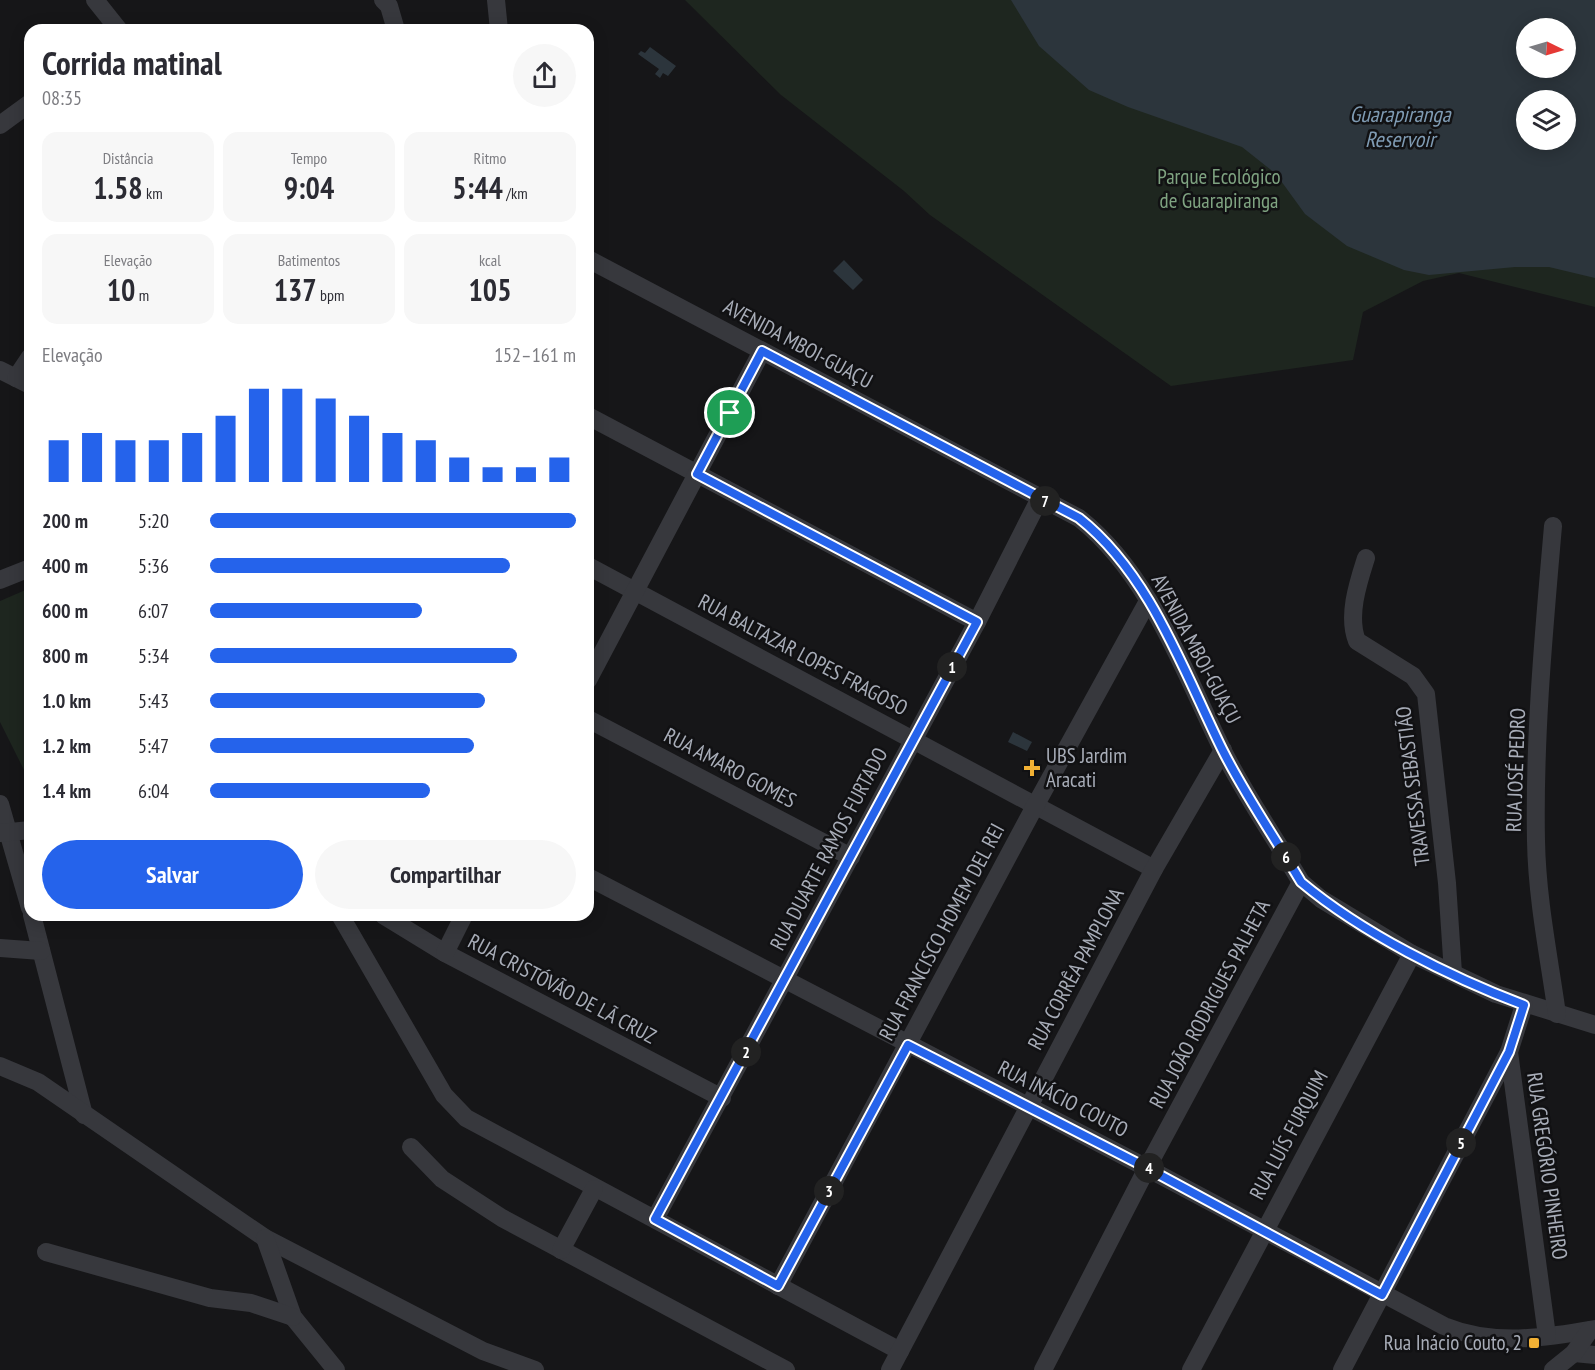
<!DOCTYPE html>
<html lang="pt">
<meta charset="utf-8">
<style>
:root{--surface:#fff;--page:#f7f7f7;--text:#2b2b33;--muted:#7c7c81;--accent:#2563eb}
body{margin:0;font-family:"PT Sans Narrow",sans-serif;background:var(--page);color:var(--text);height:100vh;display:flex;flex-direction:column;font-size:22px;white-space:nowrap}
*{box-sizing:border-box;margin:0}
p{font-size:20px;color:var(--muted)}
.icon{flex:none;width:33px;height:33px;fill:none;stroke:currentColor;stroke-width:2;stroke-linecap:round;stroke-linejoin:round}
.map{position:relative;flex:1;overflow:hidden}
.panel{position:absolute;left:24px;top:24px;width:570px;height:897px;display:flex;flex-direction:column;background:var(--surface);border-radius:18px;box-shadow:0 3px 15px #0003}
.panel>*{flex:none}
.needle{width:39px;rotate:95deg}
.controls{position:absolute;left:1516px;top:18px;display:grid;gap:12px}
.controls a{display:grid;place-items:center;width:60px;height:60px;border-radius:50%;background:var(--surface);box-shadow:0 3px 15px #0003;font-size:30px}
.pin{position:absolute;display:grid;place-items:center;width:51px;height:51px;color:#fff;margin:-26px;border:3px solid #fff;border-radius:50%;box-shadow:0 2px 6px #0007}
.km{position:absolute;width:30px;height:30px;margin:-15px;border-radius:50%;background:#222;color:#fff;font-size:16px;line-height:30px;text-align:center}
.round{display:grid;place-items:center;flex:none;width:63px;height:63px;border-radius:32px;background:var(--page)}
.overview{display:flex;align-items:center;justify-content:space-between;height:102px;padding:0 18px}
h1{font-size:33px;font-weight:700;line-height:45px}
.figures{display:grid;grid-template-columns:repeat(3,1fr);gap:9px;height:102px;padding:6px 18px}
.figures div{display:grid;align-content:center;border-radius:15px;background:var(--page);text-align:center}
.figures b{font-size:30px;font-weight:700}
.figures small{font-size:16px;font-weight:400}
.figures p{font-size:16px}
.chart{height:168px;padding:12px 18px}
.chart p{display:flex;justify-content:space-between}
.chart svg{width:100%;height:108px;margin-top:6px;stroke:var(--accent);stroke-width:6}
.cta{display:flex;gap:12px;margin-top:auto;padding:12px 18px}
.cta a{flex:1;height:69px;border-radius:36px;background:var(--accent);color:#fff;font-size:24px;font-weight:700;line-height:69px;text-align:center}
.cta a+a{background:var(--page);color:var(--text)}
ul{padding:0 18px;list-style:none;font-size:20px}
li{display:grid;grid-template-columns:96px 72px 1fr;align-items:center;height:45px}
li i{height:15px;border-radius:8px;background:var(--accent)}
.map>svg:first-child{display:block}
.green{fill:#1e261f;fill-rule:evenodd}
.water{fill:#2c353c;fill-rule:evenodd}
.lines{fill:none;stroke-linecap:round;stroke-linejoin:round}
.street{stroke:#37383d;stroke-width:18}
.route-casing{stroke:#fff;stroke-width:12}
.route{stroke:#2563eb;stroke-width:8}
.poi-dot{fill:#f2b134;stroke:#111113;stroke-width:2}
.labels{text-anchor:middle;stroke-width:5;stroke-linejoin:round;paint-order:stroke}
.park-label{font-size:21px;fill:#7fa381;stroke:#111113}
.street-label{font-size:21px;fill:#a8adb8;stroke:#111113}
.poi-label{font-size:21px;fill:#a8adb8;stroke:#111113;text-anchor:start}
.water-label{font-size:22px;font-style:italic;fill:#7f9bb3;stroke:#111113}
</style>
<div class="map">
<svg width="1595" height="1370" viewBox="0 0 1595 1370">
<rect width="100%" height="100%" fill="#161618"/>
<!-- green -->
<g class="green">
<path d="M685,0h910v307l-136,-34 -36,8 -60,31 -10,48 -182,26 -241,-171 -26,-24 -123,-96zM1527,28h39v40h-39zM1527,100h39v40h-39z"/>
<polygon points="30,588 30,782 0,722 0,601"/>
</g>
<!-- water -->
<g class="water">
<path d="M1011,0h584v278l-46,-11h-34l-86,8 -25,-5 -57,-24 -42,-32 -29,-40 -34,-27 -114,-40 -39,-17 -50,-44zM1527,28h39v40h-39zM1527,100h39v40h-39z"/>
<polygon points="650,47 676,66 668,76 663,73 660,78 655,74 659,69 638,54 641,51 645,53"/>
<polygon points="844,260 863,280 853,290 833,271"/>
<polygon points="1013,732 1032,742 1027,751 1008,742"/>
</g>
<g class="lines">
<!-- street -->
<g class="street">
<polyline points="95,0 119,30"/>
<polyline points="383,0 389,6 396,30"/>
<polyline points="496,0 499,30"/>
<polyline points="0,125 30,103"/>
<path d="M588,259l491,259c71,56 104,152 143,231 23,46 53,89 79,133l20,17 91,55 84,40 99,31"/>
<polyline points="0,370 30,385"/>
<polyline points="16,378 30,357"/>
<polyline points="588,416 977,622"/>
<path d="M1553,526c-9,104 -19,210 -17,315 1,58 13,116 21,173"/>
<path d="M1366,558c-8,25 -19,58 -9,83l56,35 13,18 21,189 6,90"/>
<polyline points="588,566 1154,869"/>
<polyline points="0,580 30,568"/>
<polyline points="588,680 762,351"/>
<polyline points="588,719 851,857"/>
<polyline points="0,804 30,908"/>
<polyline points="0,833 30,830"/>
<path d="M588,877l559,291 297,158c49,20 100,12 151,3"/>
<polyline points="32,915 84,1115"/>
<polyline points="340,915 444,1095 466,1118 900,1351"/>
<polyline points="383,915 445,953 722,1098"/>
<polyline points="0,948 41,951"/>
<polyline points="445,953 464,915"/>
<polyline points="1524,1005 1509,1052 1547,1336"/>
<polyline points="0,1066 38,1082 265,1238 483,1351 535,1370"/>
<polyline points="411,1147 442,1179 502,1218 786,1370"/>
<polyline points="655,1219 977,622 1040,498"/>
<polyline points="265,1238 293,1317 336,1370"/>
<polyline points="561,1250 594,1189"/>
<polyline points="46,1252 210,1298 251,1303 293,1317"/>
<polyline points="778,1286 1035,806 1148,601"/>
<polyline points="1574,1353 1595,1355"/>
<polyline points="890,1370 1154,869 1223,750"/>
<polyline points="1043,1370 1147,1168 1301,882"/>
<polyline points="1191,1370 1412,954"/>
<polyline points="1342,1370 1509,1052"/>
<polyline points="1553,1370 1574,1353 1590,1330"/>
</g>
</g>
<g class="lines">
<!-- route casing -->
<g class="route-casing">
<path id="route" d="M762,351l317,167c71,56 104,152 143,231 23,46 53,89 79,133 61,51 149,95 223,123l-15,47 -127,243 -235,-127 -239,-123 -130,241 -123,-67 322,-597 -280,-148z"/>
</g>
<!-- route -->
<use href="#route" class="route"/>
</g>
<!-- markers -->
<g class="poi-dot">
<path d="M1029 759h6v6h6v6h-6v6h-6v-6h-6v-6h6z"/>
<rect x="1528" y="1337" width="12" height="12" rx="3"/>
</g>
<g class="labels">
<!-- park labels -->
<g class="park-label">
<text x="1219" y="184">Parque Ecológico<tspan x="1219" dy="24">de Guarapiranga</tspan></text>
</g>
<!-- street labels -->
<g class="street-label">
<text transform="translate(798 344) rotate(28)" y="7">AVENIDA MBOI-GUAÇU</text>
<text transform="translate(1196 649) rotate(62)" y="7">AVENIDA MBOI-GUAÇU</text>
<text transform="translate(803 655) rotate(28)" y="7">RUA BALTAZAR LOPES FRAGOSO</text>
<text transform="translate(730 768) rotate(28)" y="7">RUA AMARO GOMES</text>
<text transform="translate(1516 770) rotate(-88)" y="7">RUA JOSÉ PEDRO</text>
<text transform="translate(1413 786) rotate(-97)" y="7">TRAVESSA SEBASTIÃO</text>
<text transform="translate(829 849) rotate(-62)" y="7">RUA DUARTE RAMOS FURTADO</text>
<text transform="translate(942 932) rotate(-62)" y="7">RUA FRANCISCO HOMEM DEL REI</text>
<text transform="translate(1076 969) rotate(-62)" y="7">RUA CORRÊA PAMPLONA</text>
<text transform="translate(562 989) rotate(28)" y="7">RUA CRISTÓVÃO DE LÃ CRUZ</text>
<text transform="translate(1210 1004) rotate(-62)" y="7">RUA JOÃO RODRIGUES PALHETA</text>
<text transform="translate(1063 1099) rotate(27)" y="7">RUA INÁCIO COUTO</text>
<text transform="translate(1289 1135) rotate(-62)" y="7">RUA LUÍS FURQUIM</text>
<text transform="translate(1547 1166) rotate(82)" y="7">RUA GREGÓRIO PINHEIRO</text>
</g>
<!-- poi labels -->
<g class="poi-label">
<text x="1046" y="763">UBS Jardim<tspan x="1046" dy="24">Aracati</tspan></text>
<text x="1522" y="1350" text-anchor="end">Rua Inácio Couto, 2</text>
</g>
<!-- water labels -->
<g class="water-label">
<text x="1400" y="122">Guarapiranga<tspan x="1400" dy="25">Reservoir</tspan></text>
</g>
</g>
</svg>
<div class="controls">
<a><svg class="needle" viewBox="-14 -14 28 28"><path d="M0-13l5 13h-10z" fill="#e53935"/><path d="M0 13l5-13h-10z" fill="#7c7c81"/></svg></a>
<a><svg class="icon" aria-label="layers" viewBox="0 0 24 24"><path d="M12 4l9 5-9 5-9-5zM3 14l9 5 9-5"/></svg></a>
</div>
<div class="pin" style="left:730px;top:413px;background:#1e9e55"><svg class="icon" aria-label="arrive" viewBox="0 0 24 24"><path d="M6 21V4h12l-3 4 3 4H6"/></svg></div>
<b class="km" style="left:952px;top:667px">1</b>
<b class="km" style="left:746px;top:1052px">2</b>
<b class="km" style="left:829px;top:1191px">3</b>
<b class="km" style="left:1149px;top:1168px">4</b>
<b class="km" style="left:1461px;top:1143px">5</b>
<b class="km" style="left:1286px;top:857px">6</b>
<b class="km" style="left:1045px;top:501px">7</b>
<section class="panel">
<div class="overview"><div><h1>Corrida matinal</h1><p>08:35</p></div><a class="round"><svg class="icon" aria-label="share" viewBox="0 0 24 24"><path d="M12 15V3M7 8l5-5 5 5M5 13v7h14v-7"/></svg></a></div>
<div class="figures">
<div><p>Distância</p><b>1.58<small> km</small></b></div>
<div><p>Tempo</p><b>9:04</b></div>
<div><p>Ritmo</p><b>5:44<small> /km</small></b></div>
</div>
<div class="figures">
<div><p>Elevação</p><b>10<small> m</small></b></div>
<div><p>Batimentos</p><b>137<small> bpm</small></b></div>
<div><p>kcal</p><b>105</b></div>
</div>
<div class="chart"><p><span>Elevação</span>152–161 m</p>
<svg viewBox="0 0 160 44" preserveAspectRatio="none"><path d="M5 44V27M15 44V24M25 44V27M35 44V27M45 44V24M55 44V17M65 44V6M75 44V6M85 44V10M95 44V17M105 44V24M115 44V27M125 44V34M135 44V38M145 44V38M155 44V34"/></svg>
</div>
<ul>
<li><b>200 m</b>5:20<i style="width:100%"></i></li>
<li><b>400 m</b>5:36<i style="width:82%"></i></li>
<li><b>600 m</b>6:07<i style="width:58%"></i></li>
<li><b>800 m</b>5:34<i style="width:84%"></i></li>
<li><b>1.0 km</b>5:43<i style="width:75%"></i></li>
<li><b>1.2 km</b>5:47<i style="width:72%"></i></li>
<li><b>1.4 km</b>6:04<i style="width:60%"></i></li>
</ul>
<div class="cta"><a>Salvar</a><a>Compartilhar</a></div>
</section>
</div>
